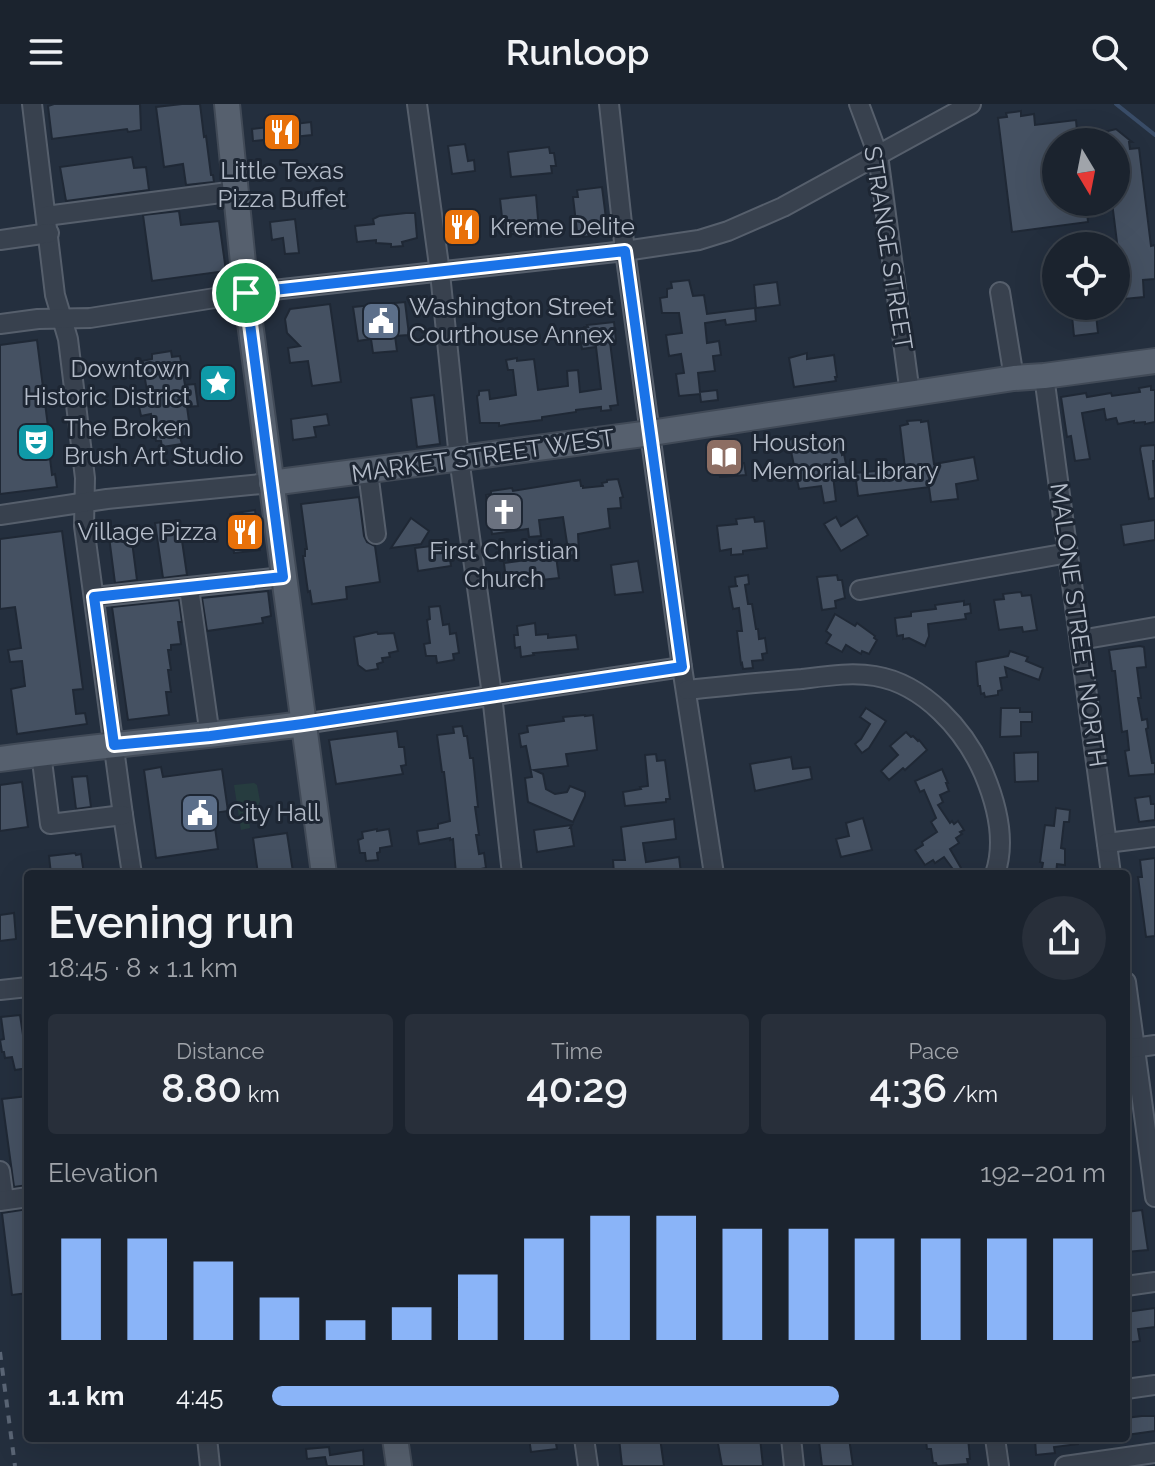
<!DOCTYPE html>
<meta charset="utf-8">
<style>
:root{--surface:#1b232e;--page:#282f3a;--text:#f1f3f6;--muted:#a0a4aa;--line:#39404a;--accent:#8ab4f8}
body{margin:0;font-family:Raleway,sans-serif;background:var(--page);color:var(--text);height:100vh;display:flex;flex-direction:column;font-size:30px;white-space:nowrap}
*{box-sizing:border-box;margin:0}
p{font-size:26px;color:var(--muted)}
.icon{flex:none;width:44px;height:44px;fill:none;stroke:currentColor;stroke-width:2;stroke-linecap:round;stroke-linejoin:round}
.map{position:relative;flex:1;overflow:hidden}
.panel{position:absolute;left:24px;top:766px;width:1106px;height:572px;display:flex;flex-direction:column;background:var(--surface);border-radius:8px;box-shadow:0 8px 32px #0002,0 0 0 2px var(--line)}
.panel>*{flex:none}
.needle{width:52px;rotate:170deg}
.buttons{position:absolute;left:1042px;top:24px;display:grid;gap:16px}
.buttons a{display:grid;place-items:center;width:88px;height:88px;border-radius:50%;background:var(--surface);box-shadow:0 8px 32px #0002,0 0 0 2px var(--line);font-size:40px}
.pin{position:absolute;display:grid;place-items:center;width:68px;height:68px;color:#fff;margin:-34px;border:4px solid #fff;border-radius:50%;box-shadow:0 2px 8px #0007}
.round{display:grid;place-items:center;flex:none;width:84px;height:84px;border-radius:42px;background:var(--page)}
.headline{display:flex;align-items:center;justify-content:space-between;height:136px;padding:0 24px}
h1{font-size:44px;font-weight:600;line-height:60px}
.figures{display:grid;grid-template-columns:repeat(3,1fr);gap:12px;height:136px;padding:8px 24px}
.figures div{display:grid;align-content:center;border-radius:8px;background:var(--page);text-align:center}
.figures b{font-size:40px;font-weight:600}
.figures small{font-size:22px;font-weight:400}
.figures p{font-size:22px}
.chart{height:224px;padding:16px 24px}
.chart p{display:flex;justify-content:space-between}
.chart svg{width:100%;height:144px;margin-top:8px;stroke:var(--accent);stroke-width:6}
ul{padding:0 24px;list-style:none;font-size:26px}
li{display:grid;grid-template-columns:128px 96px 1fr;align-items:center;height:60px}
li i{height:20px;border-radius:10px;background:var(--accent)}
header{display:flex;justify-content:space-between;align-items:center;height:104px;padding:0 24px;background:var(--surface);font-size:36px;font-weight:600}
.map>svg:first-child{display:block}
.green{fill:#263c3f}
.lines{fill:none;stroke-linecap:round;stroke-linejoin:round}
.stream{stroke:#394c67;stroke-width:4}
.building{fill:#455162;stroke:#1f2835;stroke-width:2}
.minor-casing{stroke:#565f6c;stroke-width:22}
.major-casing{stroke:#414a57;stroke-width:28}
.minor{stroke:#38414e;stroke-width:18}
.major{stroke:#56606e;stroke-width:24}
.rail{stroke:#5a6575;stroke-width:4;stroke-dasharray:8 8;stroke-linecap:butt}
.route-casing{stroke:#fff;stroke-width:16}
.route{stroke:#1a73e8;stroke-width:10}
.labels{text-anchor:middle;stroke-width:6;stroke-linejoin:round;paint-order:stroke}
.poi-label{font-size:24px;fill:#b4bcc9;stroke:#1d2633;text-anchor:start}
.street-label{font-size:24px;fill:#b4bcc9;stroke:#1d2633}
</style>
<header><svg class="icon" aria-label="menu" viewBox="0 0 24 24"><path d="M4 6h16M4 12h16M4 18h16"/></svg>Runloop<svg class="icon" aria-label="search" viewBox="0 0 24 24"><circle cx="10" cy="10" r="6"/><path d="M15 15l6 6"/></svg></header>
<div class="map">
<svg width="1155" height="1362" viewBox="0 0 1155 1362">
<rect width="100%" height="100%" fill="#242f3e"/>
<!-- green -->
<polygon class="green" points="254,679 257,681 260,697 256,706 248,707 250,724 241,726 234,681"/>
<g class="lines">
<!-- stream -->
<polyline class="stream" points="1116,0 1155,31"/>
</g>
<!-- building -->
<g class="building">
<polygon points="54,0 140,0 141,26 128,28 127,25 52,35 48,2"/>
<polygon points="182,0 200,0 204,33 206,32 211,71 213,71 214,78 186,81 183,60 164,63 156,3"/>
<polygon points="1021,7 1021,12 1034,10 1035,21 1076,16 1078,38 1056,38 1056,98 1086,98 1088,118 1012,128 998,14 1007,13 1006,9"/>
<polygon points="311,18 312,31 253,37 252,25"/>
<polygon points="1116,25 1132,38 1129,38 1130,45 1139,44 1151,142 1155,141 1155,175 1143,176 1144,193 1124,195 1112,98 1116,98 1116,38 1105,38 1104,28"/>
<polygon points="465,40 468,57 474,56 475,67 452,70 448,42"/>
<polygon points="549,43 550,49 554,49 556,62 551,62 552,69 511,73 508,48"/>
<polygon points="132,53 134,64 146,63 149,86 66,97 60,63"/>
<polygon points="602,83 608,130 583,133 582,127 577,127 573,93 578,93 577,86"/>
<polygon points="536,91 539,127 504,131 500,95"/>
<polygon points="179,107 181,121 219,117 226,167 152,177 143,111"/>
<polygon points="406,109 415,109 417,134 402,138 403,142 391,143 391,140 376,139 376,136 357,138 355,122 374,120 373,115 379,112"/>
<polygon points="468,111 471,134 456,136 453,112"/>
<polygon points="295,115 299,149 285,150 283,134 272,136 270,118"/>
<polygon points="689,176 693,192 704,191 707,210 755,204 756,217 726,221 725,216 705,219 707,239 719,237 721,251 713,252 715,267 698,269 700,288 717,286 718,296 701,298 700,290 679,292 676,270 684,269 681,250 669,252 666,231 682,229 679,209 662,209 660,194 667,193 667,185 672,184 671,178"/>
<polygon points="777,178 780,201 756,204 754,181"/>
<polygon points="405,198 409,231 395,232 397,247 373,249 371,235 358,237 353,203"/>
<polygon points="330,200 341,278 312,282 308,257 290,259 288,244 300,242 287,229 285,215 290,205"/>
<polygon points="1071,202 1095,202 1098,229 1074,232"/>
<polygon points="614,218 616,237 610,238 618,301 610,302 611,306 601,307 601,303 576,306 576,308 542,313 542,316 510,320 499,322 499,319 480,319 477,292 479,291 479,287 489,286 490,295 516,291 513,266 508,266 506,256 517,254 517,257 534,255 538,286 568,282 567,267 578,266 580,288 601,285 596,243 582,245 579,227 584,226 584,223 588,223 587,221"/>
<polygon points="37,236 51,346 49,346 52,371 55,370 57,383 0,390 0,241"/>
<polygon points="171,247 172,253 180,252 185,281 195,280 198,302 187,303 191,331 180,333 182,340 162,343 161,337 156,337 151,310 141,312 136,288 147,287 142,257 152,255 152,250"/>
<polygon points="807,249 807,255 834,251 837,273 835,273 836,277 794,283 789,254"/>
<polygon points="1151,282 1151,286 1155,286 1155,318 1145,320 1145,318 1134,319 1134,317 1118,320 1116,314 1106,316 1104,305 1082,309 1090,355 1075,357 1071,332 1067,333 1061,293 1086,289 1087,293 1111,289 1112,292 1140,288 1139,284"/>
<polygon points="434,291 440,340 417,343 411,294"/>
<polygon points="327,310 329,321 314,323 316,333 293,336 291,315"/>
<polygon points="921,316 921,318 928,317 934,360 974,353 978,376 956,380 958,395 931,398 929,383 858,392 855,369 905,364 900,322 908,320 907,317"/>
<polygon points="800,334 801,336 839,335 842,351 844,350 846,360 832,363 836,397 824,399 821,382 799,385 789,338 790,335"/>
<polygon points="725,338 726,344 739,342 741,359 744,359 746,371 720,373 719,365 713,366 712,358 708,357 707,348 711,347 710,340"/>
<polygon points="1155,341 1155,357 1153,357 1155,394 1149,395 1140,345 1141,342"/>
<polygon points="618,375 623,393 620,394 621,404 608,405 610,424 578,430 579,450 569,452 563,413 539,416 541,432 529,433 528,425 492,430 486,391 491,390 491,387 512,384 513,387 580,376 581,382 583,382 583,384 603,382 602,379 607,378 607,376"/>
<polygon points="359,393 364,432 367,438 375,442 380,478 346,483 347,495 312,500 310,487 308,488 303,452 305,452 305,445 307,445 301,400"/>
<polygon points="255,406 260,446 234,449 230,410"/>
<polygon points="857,412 868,431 841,447 824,420 836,413 841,422"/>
<polygon points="754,413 755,418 764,417 767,444 743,447 743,450 731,451 731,445 720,447 717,422 737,420 736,415"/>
<polygon points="411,414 429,427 421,440 391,444"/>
<polygon points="179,416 187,471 163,474 155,419"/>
<polygon points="1155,416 1155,436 1124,441 1121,421"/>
<polygon points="130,422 137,476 115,479 108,425"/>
<polygon points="62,427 83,585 73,586 76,610 85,609 87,620 17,630 11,585 25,582 22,557 10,558 8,546 21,544 15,503 0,505 0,435"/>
<polygon points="448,440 451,462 418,467 415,444"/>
<polygon points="556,452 559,474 516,479 516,483 507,484 504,459"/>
<polygon points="638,457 643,488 615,491 611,461"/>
<polygon points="748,471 749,480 745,481 748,500 752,500 756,525 758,525 759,535 765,534 767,549 762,550 763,556 752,557 753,564 743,565 742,559 741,560 737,527 742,527 739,504 733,505 729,483 738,482 736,482 735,473"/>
<polygon points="837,471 838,476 842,476 845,494 835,497 836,504 822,506 817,473"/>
<polygon points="268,487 271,512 262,514 263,519 207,527 202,494"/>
<polygon points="1021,488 1022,492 1031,491 1037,526 1023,528 1022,523 999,526 994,496 1004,495 1003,490"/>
<polygon points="179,496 182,518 178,518 181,540 171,541 171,546 168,546 171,566 168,566 171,588 166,588 169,611 128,616 112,503"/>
<polygon points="964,497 964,501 970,500 971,509 965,510 966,515 928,520 929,532 925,542 909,534 903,535 903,531 897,532 895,514 911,512 911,508 936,505 935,501"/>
<polygon points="440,502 443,521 449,520 450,530 456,529 459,549 453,550 454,556 437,559 436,552 426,552 424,540 430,539 427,516 430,515 429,503"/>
<polygon points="835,510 855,522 857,519 875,532 874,534 877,536 869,550 862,547 861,550 846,541 842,548 826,539 831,531 826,527"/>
<polygon points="535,519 536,531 548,530 548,534 576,531 578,545 533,549 534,551 521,553 520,543 515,544 514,531 518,531 517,522"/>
<polygon points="377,528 378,530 394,529 398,547 389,549 390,553 382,554 383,558 377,560 378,565 366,567 358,561 354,533"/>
<polygon points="1140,542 1144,543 1146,563 1137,564 1141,594 1138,594 1142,616 1147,615 1148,624 1146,625 1152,659 1155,659 1155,670 1129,672 1125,647 1129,646 1127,627 1122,628 1115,567 1112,567 1109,546"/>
<polygon points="1010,547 1028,553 1026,557 1043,564 1039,576 1005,563 1007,573 1000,574 1002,586 998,587 998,591 985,593 984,589 981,590 980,582 978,582 976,558 1008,552"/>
<polygon points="866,604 886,617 869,644 862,649 855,640 861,635 870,620 860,613"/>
<polygon points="1001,604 1020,604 1020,608 1032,608 1032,618 1021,618 1021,632 1000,633"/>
<polygon points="585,611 585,612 593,611 597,646 566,650 568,662 534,666 543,670 546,685 555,690 567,688 570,682 585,688 585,692 573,718 528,698 525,674 532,673 526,642 521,643 519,630 528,628 527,622 564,617 563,613"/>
<polygon points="462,622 464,632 467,632 470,654 473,654 478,703 475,703 479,731 476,731 479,750 484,749 486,764 456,770 453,735 450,736 450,734 419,740 417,727 438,724 438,720 450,717 444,668 442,668 437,631 454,629 453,623"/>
<polygon points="397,627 399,643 404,643 406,661 401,662 403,670 336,680 329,636"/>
<polygon points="906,628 911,633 913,632 918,637 919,636 927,646 905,666 903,664 889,676 881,667 898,651 890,642"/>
<polygon points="1038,648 1038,677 1015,678 1014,649"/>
<polygon points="656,650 657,657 665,656 670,695 666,695 666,698 625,702 623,688 641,685 640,683 648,682 645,651"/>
<polygon points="791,653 793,665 810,663 812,675 755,687 750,660"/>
<polygon points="161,663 163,673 222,665 228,707 213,709 218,745 156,754 144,666"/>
<polygon points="942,665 948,679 946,679 949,687 940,691 943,698 938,701 950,719 952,717 954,720 958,717 964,726 960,728 962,730 956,734 959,739 950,745 961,764 955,768 944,753 935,759 933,756 925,761 915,746 923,741 922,738 937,728 931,718 936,714 924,686 920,688 915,677"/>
<polygon points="87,672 91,703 76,705 72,673"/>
<polygon points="22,678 28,723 0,727 0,681"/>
<polygon points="1150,692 1151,700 1155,700 1155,716 1139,718 1135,694"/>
<polygon points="1056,704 1070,706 1069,718 1064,718 1061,744 1065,745 1065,761 1057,760 1056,770 1041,770 1043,759 1040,758 1045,721 1054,722"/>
<polygon points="863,714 872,746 841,753 836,735 849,732 846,719"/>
<polygon points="674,715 676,735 643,739 646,758 679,753 681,770 614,770 613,756 625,756 621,723"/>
<polygon points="572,721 570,724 571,724 574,742 537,748 534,726"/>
<polygon points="377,725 377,727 389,725 392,742 380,744 380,748 377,749 378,756 366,757 365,749 360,749 358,736 363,734 362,728"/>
<polygon points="287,729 293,768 291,770 258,770 253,734"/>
<polygon points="75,749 76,751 81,750 84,770 51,770 49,752"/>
<polygon points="1155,754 1155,832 1146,833 1138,773 1142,773 1140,756"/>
<polygon points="14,809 16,835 0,837 0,811"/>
<polygon points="20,911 28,964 15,966 12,953 5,954 4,948 2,948 0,936 4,935 1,913"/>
<polygon points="28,992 28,1081 14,1083 2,995"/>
<polygon points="28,1105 28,1189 12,1191 2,1109"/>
<polygon points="1142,1106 1148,1146 1126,1148 1126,1108"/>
<polygon points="1155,1204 1155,1223 1138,1225 1140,1237 1126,1239 1126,1208"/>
<polygon points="1142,1312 1155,1312 1155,1327 1126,1331 1126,1314"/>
<polygon points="529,1334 555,1334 557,1345 531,1348"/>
<polygon points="619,1334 660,1334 664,1362 622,1362"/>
<polygon points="717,1334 760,1334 763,1362 722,1362"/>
<polygon points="841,1334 849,1334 853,1362 822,1362 819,1337"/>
<polygon points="943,1334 968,1334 970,1355 967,1355 968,1360 937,1362 936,1359 933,1359 931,1345 927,1345 926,1336"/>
<polygon points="1035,1334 1078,1334 1078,1340 1054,1343 1055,1349 1036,1351"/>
<polygon points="329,1343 330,1351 363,1346 364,1362 327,1362 325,1353 307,1355 306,1345"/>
</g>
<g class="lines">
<!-- minor casing -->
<g class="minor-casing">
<g id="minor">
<polyline points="32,0 55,191 68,235 85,374 84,422 123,711 132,770"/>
<polyline points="417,0 440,169 459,354 492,591 512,770"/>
<polyline points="609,0 625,147 682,563 714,770"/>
<polyline points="859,0 878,51 910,290"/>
<polyline points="46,112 236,87"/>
<polyline points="0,136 49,129"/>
<polyline points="1000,188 1014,274"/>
<polyline points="0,220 38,215 90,214 246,189 625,147 699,136 728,127 783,103 971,0"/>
<polyline points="1044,272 1111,770"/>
<polyline points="368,368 376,430"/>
<polyline points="0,411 107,395 271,379"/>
<polyline points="189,484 210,632"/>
<polyline points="860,486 1068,449"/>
<polyline points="94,493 283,473"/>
<polyline points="1080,536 1155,523"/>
<path d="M687,586c38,-4 76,-8 115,-11 24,-3 49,-7 73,-3 49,8 90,54 109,98 13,31 22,68 11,100"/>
<polyline points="303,620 682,563"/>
<polyline points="41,649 50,720 123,711"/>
<polyline points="1107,739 1155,733"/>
<polyline points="1126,878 1155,1093"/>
<polyline points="0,886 28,883"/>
<polyline points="1126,945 1155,941"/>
<polyline points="0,1067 4,1096"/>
<polyline points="0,1097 28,1093"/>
<polyline points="1126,1182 1155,1178"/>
<polyline points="1126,1285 1155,1281"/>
<polyline points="207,1334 210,1362"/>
<polyline points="584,1334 588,1362"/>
<polyline points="791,1334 794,1362"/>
<polyline points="995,1334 999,1362"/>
<polyline points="1065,1362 1155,1349"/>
</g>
</g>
<!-- major casing -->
<g class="major-casing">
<g id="major">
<polyline points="227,0 246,189 324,770"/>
<polyline points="271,379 651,329 1014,274 1044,272 1155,257"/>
<path d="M0,655c101,-14 202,-22 303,-35"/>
<polyline points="395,1334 399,1362"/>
</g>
</g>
<!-- minor -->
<use href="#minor" class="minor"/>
<!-- major -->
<use href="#major" class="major"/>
<!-- rail -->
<polyline class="rail" points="0,1248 15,1362"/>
</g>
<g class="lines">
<!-- route casing -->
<g class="route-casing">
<polygon id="route" points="625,147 682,563 303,620 210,632 114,641 94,493 283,473 246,189"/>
</g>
<!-- route -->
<use href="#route" class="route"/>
</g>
<!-- icons -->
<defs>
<g id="restaurant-square" transform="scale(2)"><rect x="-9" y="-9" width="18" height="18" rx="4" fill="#e8710a" stroke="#1d2633"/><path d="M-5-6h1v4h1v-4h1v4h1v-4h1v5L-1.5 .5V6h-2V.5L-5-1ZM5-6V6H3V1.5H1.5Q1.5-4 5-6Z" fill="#fff"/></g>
<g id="civic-square" transform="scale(2)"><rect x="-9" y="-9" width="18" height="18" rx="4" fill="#5c6f8a" stroke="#1d2633"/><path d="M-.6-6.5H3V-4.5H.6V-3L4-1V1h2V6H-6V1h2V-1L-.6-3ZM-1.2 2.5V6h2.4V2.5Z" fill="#fff"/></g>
<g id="sight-square" transform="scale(2)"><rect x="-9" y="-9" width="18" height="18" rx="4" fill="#0f9aa8" stroke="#1d2633"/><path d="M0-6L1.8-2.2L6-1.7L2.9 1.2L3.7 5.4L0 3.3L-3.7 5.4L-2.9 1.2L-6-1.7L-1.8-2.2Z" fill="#fff"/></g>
<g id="theatre-square" transform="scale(2)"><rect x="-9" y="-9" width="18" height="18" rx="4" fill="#0f9aa8" stroke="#1d2633"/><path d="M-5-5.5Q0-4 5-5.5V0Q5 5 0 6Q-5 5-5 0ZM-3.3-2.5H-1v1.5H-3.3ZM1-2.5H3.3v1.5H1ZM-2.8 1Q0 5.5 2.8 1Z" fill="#fff"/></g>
<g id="library-square" transform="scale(2)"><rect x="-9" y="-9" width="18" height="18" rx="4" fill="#8d6e63" stroke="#1d2633"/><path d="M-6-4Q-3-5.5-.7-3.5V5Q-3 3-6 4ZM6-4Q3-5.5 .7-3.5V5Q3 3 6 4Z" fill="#fff"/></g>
<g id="church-square" transform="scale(2)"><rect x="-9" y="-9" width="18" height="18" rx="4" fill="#6b7280" stroke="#1d2633"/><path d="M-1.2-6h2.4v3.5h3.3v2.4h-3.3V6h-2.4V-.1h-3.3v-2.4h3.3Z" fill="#fff"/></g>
</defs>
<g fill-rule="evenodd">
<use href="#restaurant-square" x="282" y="28"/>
<use href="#restaurant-square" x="462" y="123"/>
<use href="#civic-square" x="381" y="217"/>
<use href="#sight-square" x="218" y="279"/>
<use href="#theatre-square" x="36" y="338"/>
<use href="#library-square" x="724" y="353"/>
<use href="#church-square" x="504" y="408"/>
<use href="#restaurant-square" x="245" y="428"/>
<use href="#civic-square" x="200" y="709"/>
</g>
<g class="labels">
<!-- poi labels -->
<g class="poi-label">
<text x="282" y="75" text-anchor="middle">Little Texas<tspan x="282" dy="28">Pizza Buffet</tspan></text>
<text x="490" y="131">Kreme Delite</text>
<text x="409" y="211">Washington Street<tspan x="409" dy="28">Courthouse Annex</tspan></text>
<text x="190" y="273" text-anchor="end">Downtown<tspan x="190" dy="28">Historic District</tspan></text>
<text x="64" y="332">The Broken<tspan x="64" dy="28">Brush Art Studio</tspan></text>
<text x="752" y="347">Houston<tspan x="752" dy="28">Memorial Library</tspan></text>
<text x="217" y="436" text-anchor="end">Village Pizza</text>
<text x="504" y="455" text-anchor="middle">First Christian<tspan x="504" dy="28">Church</tspan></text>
<text x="228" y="717">City Hall</text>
</g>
<!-- street labels -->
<g class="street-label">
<text transform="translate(888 144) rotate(81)" y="8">STRANGE STREET</text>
<text transform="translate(483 352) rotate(-8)" y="8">MARKET STREET WEST</text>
<text transform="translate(1078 521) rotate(82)" y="8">MALONE STREET NORTH</text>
</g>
</g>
</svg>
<div class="buttons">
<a><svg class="needle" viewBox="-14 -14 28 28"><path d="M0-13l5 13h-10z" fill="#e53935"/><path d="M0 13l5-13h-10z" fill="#a0a4aa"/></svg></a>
<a><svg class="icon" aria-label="locate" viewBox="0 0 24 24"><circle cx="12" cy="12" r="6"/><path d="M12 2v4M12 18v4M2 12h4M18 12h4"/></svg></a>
</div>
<div class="pin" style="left:246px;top:189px;background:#1e9e55"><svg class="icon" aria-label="arrive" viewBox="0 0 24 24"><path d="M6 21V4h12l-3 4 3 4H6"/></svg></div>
<section class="panel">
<div class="headline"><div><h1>Evening run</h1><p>18:45 · 8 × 1.1 km</p></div><a class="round"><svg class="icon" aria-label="share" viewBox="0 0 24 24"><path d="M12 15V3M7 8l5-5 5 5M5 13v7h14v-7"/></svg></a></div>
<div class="figures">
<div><p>Distance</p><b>8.80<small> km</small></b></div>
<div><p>Time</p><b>40:29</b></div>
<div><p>Pace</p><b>4:36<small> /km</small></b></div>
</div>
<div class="chart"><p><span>Elevation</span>192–201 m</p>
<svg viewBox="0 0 160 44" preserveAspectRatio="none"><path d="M5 44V13M15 44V13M25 44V20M35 44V31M45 44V38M55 44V34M65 44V24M75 44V13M85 44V6M95 44V6M105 44V10M115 44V10M125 44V13M135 44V13M145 44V13M155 44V13"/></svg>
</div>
<ul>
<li><b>1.1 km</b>4:45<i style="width:68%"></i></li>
</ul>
</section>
</div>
